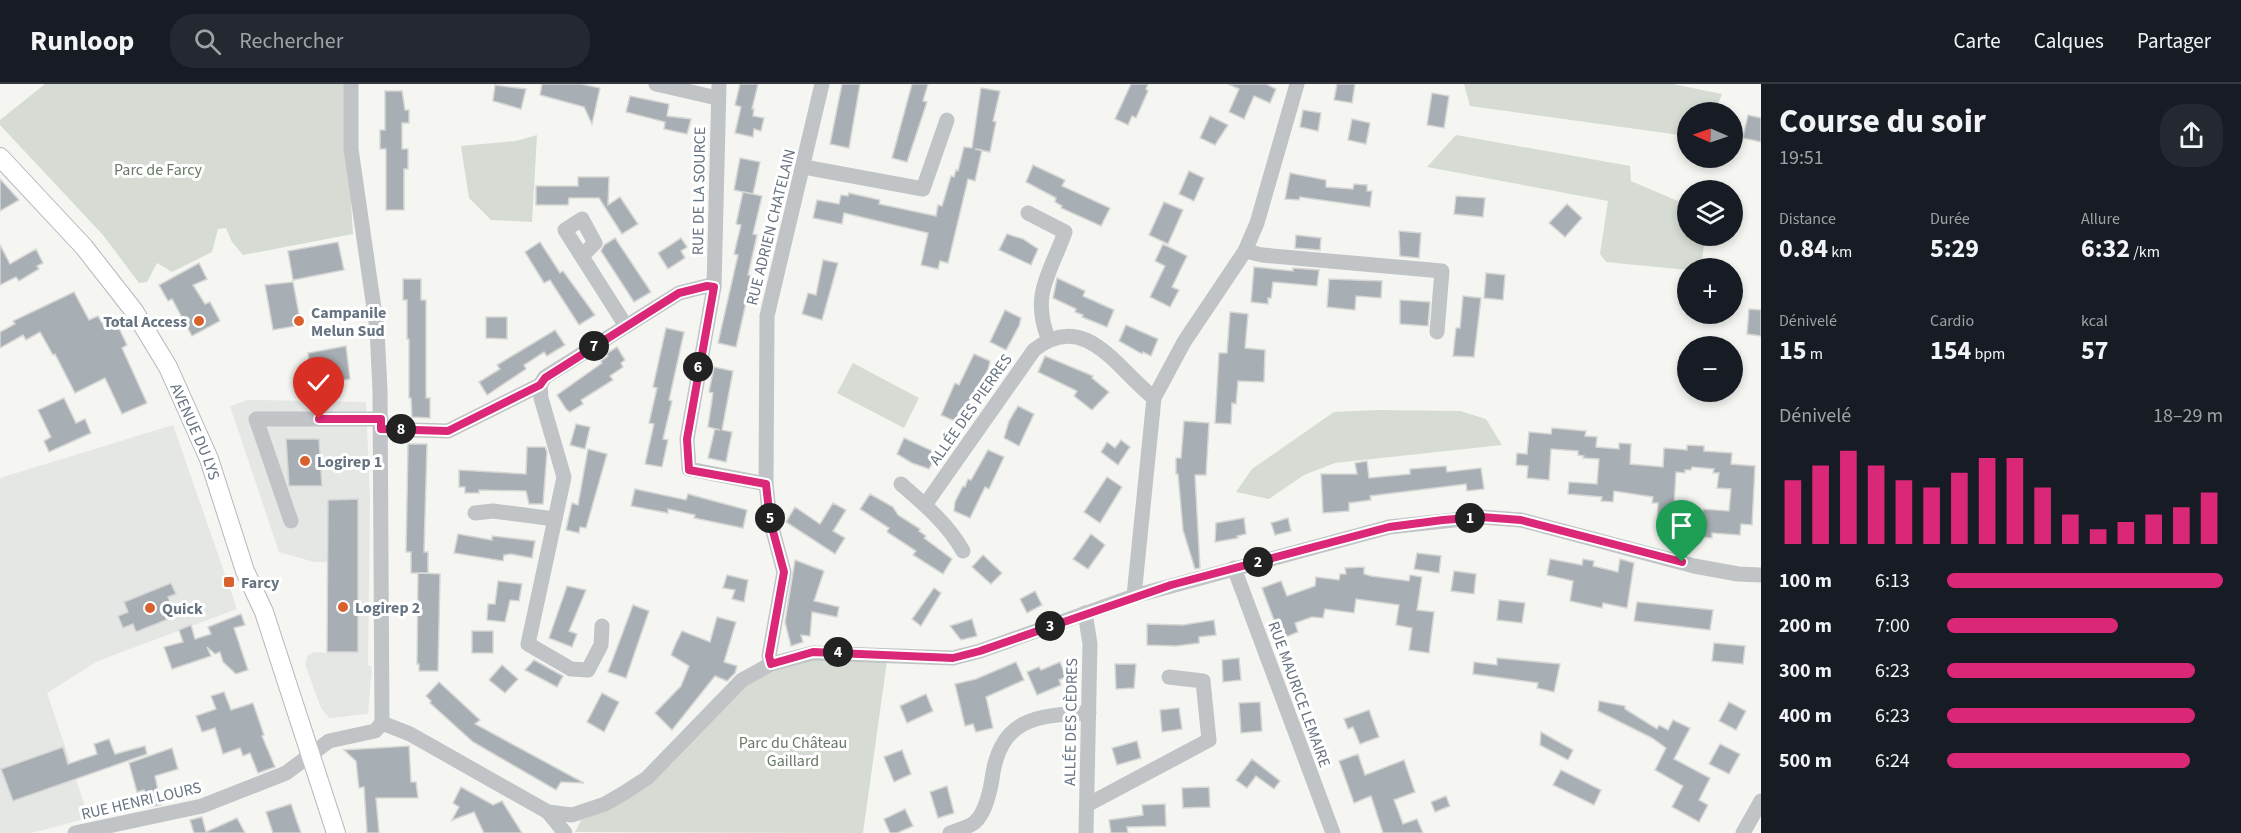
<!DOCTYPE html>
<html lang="fr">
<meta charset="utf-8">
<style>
:root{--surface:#171b24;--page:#242831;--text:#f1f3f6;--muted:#9ea1a6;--line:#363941;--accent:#db2777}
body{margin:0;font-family:"Source Sans 3",sans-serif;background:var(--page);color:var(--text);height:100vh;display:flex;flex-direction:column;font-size:22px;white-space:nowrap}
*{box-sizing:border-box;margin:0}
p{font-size:20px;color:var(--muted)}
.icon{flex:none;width:33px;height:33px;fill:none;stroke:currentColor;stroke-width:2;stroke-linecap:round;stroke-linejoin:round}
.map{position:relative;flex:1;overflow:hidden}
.drawer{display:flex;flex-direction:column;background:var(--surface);width:480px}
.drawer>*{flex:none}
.needle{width:39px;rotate:272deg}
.buttons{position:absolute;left:1677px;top:18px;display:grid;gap:12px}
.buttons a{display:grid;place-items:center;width:66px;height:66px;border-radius:50%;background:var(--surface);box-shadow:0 3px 9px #0003;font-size:30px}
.pin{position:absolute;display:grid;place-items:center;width:51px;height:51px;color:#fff;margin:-62px -26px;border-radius:50% 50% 50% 0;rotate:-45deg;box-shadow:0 0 6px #0007}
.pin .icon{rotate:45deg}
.km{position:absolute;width:30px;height:30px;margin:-15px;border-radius:50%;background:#222;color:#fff;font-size:16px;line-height:30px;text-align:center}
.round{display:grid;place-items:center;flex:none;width:63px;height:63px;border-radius:24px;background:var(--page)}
.headline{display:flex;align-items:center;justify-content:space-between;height:102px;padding:0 18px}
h1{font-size:33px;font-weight:700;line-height:45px}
.stats{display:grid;grid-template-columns:repeat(3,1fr);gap:9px;height:102px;padding:6px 18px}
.stats div{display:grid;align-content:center}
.stats b{font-size:26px;font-weight:700}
.stats small{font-size:16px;font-weight:400}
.stats p{font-size:16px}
.chart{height:168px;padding:12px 18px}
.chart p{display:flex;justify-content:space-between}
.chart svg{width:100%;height:108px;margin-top:6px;stroke:var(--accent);stroke-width:6}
ul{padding:0 18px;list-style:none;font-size:20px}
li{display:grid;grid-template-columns:96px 72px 1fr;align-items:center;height:45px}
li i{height:15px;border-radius:8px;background:var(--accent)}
header{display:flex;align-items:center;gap:36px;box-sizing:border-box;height:84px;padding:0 30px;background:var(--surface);border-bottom:2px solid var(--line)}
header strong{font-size:28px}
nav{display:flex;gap:33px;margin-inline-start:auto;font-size:21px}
.search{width:420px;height:54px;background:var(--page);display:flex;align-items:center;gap:15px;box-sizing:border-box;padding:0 21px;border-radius:24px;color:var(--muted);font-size:22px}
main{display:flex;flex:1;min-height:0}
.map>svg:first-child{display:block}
.built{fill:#e5e7e5}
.green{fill:#d6dcd3}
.building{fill:#a8afb4;stroke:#d6d6d4;stroke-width:1.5}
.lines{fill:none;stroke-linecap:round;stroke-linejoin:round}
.major-casing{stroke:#b4b7bb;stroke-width:20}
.minor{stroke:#c0c4c7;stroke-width:15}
.major{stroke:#fff;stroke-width:18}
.route-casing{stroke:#fff;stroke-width:12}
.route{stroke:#db2777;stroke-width:8}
.poi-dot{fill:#d9612d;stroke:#fff;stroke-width:2}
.labels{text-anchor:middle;stroke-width:6;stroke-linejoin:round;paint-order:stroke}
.park-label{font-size:16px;fill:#677964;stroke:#fff}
.street-label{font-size:16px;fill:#667381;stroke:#fff}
.poi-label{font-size:16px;font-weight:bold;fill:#667381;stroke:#fff;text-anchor:start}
</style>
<header>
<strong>Runloop</strong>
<div class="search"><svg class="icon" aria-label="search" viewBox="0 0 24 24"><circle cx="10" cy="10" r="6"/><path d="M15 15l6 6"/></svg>Rechercher</div>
<nav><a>Carte</a><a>Calques</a><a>Partager</a></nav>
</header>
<main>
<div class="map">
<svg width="1761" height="749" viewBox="0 0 1761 749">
<rect width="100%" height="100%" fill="#f5f5f2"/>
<!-- built -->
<g class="built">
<polygon points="248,316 366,318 370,415 368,581 372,583 368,630 329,634 321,624 305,580 308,571 315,568 327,569 328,478 314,478 279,468 230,322"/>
<polygon points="173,341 237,525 98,577 47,609 89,734 31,749 0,749 0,394"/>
</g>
<!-- green -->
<g class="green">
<polygon points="45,0 344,0 353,150 243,171 232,158 226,144 218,145 212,168 172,188 157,179 147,198 139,199 103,151 0,41 0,36"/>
<polygon points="1464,0 1673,0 1722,10 1715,28 1688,28 1687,52 1470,22"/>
<polygon points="537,51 532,138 491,136 469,114 461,62 516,57"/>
<polygon points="1456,51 1630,82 1631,97 1687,121 1688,152 1705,152 1701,184 1687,186 1606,178 1600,170 1608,117 1427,83"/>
<polygon points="853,279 919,314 904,344 837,309"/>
<polygon points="1378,326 1460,327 1486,335 1502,361 1335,379 1304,391 1269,415 1236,408 1252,385 1334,328"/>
<polygon points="814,574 887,577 863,749 575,748 581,736 601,728 747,600 779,584"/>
</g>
<!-- building -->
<g class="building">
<polygon points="542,0 581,0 600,4 592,40 584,23 540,11"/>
<polygon points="740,0 758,0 752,25 754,25 753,32 764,34 761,47 754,45 753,53 735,49 741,23 735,21"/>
<polygon points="842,0 860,0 849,64 830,60"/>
<polygon points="912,0 928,0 923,17 927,18 907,78 892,74"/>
<polygon points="1131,0 1148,0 1146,5 1148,7 1136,34 1132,32 1128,41 1115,35"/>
<polygon points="1228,0 1266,0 1276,5 1270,19 1254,12 1244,35 1229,28 1239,5"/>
<polygon points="1337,0 1355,0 1352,19 1334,16"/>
<polygon points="495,1 526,5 521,25 493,17"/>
<polygon points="981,4 1000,7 993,37 996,38 990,68 975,65 982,66 975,97 968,95 948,179 940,177 938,185 921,181 928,149 844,129 842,140 813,134 817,116 839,120 841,111 848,112 849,109 880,116 879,120 936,132 938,121 942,122 951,92 954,93 956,86 958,87 964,63 972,64"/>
<polygon points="385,7 402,7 405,26 409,26 409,39 402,39 402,65 408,65 408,85 404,85 404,126 386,126 386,65 380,65 380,46 385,46"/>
<polygon points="1432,9 1449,12 1444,44 1427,41"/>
<polygon points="630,12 669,20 667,32 691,35 687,50 664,45 665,38 626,28"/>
<polygon points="1303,26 1321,29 1318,47 1300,43"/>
<polygon points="1748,31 1761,34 1761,58 1743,54"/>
<polygon points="1210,32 1228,41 1215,61 1200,54"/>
<polygon points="1352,35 1370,39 1366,60 1348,56"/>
<polygon points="740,74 760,78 753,110 734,106"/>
<polygon points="1033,81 1065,96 1062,102 1110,124 1101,142 1061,124 1062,122 1055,118 1056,114 1026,98"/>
<polygon points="1189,87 1204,94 1194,117 1179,110"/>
<polygon points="1290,89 1326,96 1326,103 1353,105 1354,100 1367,101 1367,107 1372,107 1370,123 1300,113 1299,116 1285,115"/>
<polygon points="578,93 609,93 608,121 620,113 638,140 622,150 599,114 569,114 568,121 536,121 536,102 578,102"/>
<polygon points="0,95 19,116 0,127"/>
<polygon points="743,108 762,112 753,150 757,151 748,191 752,192 736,263 718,259 738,171 734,170 741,141 736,140"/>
<polygon points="1456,112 1485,114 1483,133 1454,130"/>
<polygon points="1164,118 1183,126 1168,160 1149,151"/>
<polygon points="1567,120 1582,134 1565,153 1549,139"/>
<polygon points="1399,147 1421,149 1419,174 1400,172"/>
<polygon points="1007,150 1023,155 1038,165 1031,181 999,166"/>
<polygon points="1296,151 1321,154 1320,166 1295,164"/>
<polygon points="615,154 651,208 634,218 601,167 604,161"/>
<polygon points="681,154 687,163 681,167 685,174 668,185 658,169"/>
<polygon points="338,158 344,186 293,196 288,167"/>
<polygon points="540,158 560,189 563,187 595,231 579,241 550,196 544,199 525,168"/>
<polygon points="1163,160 1187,172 1172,203 1179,206 1170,223 1150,213 1165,182 1155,177"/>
<polygon points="0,161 10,180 36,165 43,179 37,182 39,185 19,197 16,193 0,201"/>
<polygon points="823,176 838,179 822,236 802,230 808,209 816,211"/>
<polygon points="199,179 207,195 193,201 205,220 210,218 220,237 192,252 172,215 168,217 159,201"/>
<polygon points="1254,183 1293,187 1293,184 1319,186 1317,202 1273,198 1271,214 1268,214 1268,220 1251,218"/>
<polygon points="1486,189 1505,191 1503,216 1484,214"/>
<polygon points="1057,194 1085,207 1083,212 1114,226 1107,243 1082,233 1083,231 1075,228 1076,225 1053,214"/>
<polygon points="403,195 421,195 421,216 426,216 426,314 430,314 430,334 412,333 411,314 409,314 409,255 407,255 407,216 403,216"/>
<polygon points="1329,195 1382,197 1381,214 1356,212 1355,226 1327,223"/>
<polygon points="293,198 301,241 273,246 265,201"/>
<polygon points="74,208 89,236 98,232 104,242 115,236 127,261 122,264 147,319 122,330 105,294 75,309 55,270 53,271 40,248 26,256 23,251 0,264 0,248 15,240 13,237"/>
<polygon points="1463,212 1481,214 1474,273 1453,272 1456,244 1460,244"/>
<polygon points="1400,216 1430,218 1428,242 1400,240"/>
<polygon points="1749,225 1761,226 1761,252 1747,250"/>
<polygon points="1005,226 1021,234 1019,242 1006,266 990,258"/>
<polygon points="1230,228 1248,230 1245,264 1265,266 1264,298 1238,297 1236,320 1232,319 1231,340 1215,339 1219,269 1227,269"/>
<polygon points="486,233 507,233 507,255 486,254"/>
<polygon points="1126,241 1158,255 1151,272 1143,268 1142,270 1119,257"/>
<polygon points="666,244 684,248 669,316 672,317 663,355 668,356 662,383 645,380 654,340 649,339 657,304 653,303"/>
<polygon points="555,246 565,261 547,272 544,268 524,281 526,285 487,311 479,298 500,285 497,281"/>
<polygon points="346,262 350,295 312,301 308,269"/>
<polygon points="617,263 625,276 621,279 623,283 610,292 613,296 581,316 583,320 570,328 566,325 557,311 602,279 601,277 608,272 606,270"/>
<polygon points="974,270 990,277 988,286 957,338 941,331 955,299 959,301"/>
<polygon points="1045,272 1093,292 1092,294 1109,308 1092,326 1074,312 1077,307 1038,288"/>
<polygon points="714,283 733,287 722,346 732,348 726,378 708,374 715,345 720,346 708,343 713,309 709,308"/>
<polygon points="64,314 76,339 85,335 91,349 49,368 44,357 51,353 38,326"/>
<polygon points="1018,322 1034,330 1019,362 1004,354 1009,337"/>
<polygon points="1184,337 1209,339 1206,391 1195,391 1200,484 1195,485 1183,446 1178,390 1176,390 1176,374 1181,374"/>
<polygon points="576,340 590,343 585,365 570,361"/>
<polygon points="1552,344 1586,347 1585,352 1597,353 1596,363 1619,365 1619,359 1631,360 1630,380 1663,383 1664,364 1687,366 1687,361 1704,362 1704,367 1732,369 1731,380 1755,382 1752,441 1741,440 1740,451 1712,449 1712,454 1700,453 1703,425 1729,427 1731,405 1717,404 1719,389 1713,389 1714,385 1692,383 1691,386 1685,386 1685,389 1676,388 1674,421 1681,421 1680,432 1669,432 1668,442 1657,441 1658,419 1652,419 1653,413 1614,407 1613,418 1601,417 1602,413 1568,410 1569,398 1597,400 1599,375 1583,374 1584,372 1578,371 1578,367 1551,365 1549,396 1527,394 1528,382 1516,381 1517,369 1527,370 1529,348 1551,350"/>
<polygon points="904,354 937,369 929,385 912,379 897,370"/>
<polygon points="286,355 319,355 322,402 289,402"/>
<polygon points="1121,356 1130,363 1118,381 1101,368 1107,358 1115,364"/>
<polygon points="408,360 427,360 424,468 428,468 428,489 411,489 411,468 406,468"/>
<polygon points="527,363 545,363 547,368 543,420 529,420 526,407 479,406 479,409 465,409 465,403 459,403 459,386 526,390"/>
<polygon points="588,365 607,370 586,444 580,443 579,449 566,446 572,419 578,421"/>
<polygon points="988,366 1004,373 989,405 985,403 970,434 954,427 955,418 963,402 965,403 968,395 971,396"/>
<polygon points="1367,377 1369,394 1410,390 1410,385 1446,382 1447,388 1481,384 1484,405 1467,407 1466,400 1370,412 1371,416 1349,419 1349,427 1323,429 1321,390 1357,390 1355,379"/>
<polygon points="1107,393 1122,403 1100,439 1084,428"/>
<polygon points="635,405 686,416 688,410 747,426 743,444 694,434 695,431 668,425 668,429 631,422"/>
<polygon points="870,410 893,423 898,431 920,445 919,447 926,452 924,454 952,475 943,490 913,471 916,467 887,448 889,444 860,425"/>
<polygon points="358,415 358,568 327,568 328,416"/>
<polygon points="833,419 846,426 833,447 845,454 835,470 786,438 795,423 820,440"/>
<polygon points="1244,434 1246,450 1237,452 1238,454 1215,458 1216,439"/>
<polygon points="1288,434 1291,447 1275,451 1271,439"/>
<polygon points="458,450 492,456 492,452 535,457 532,474 511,470 504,471 503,477 454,469"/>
<polygon points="1091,450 1105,461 1088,485 1073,475"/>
<polygon points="1417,469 1441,472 1439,489 1414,485"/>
<polygon points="983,471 1002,489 991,500 972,483"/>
<polygon points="1550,475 1582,481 1583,475 1594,477 1593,482 1618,488 1620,475 1634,479 1627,524 1603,519 1602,524 1570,517 1573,497 1547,491"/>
<polygon points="795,476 824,487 814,517 839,523 837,533 812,528 810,552 801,551 803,558 791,562 785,538"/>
<polygon points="1364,483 1364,490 1371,492 1409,497 1410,491 1422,493 1417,526 1434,528 1429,569 1409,566 1412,544 1396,541 1399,521 1356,515 1354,529 1325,525 1323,534 1312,533 1295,539 1298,548 1281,555 1262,504 1281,497 1287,512 1315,502 1316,493 1339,496 1340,490 1346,490 1345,484"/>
<polygon points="1454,487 1476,490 1474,510 1451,507"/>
<polygon points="418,489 440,490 438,587 419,587 419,580 417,580"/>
<polygon points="727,491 748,496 744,518 732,515 735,506 723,504"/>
<polygon points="498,497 522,500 519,517 510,516 505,538 487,536 488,520 495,520"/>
<polygon points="171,499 176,510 168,513 176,532 136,548 133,540 123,544 118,532 128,528 124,518"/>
<polygon points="567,502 586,506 569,547 577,550 572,563 549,554"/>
<polygon points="934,504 941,509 921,542 912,535"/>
<polygon points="1035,507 1042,521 1027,529 1020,515"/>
<polygon points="1499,516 1525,519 1522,539 1497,536"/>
<polygon points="1637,518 1713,526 1710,546 1634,537"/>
<polygon points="633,521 649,527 626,594 608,588"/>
<polygon points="241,530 245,541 234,544 248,586 236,590 223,578 220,568 215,570 207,563 211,572 172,585 164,563 183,558 179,546 191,541 195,555 211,550 208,543"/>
<polygon points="717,533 736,538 724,578 737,582 735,589 727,597 715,592 672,646 655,629 681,602 689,582 671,571 676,559 682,547 710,558"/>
<polygon points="972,535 977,552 961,556 950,542"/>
<polygon points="1214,536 1216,551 1199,553 1199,559 1176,562 1147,561 1147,540 1183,541"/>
<rect x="472" y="547" width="21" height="22"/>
<polygon points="1714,559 1745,562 1743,580 1712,577"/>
<polygon points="1239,574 1241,596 1223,598 1222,576"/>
<polygon points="1497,574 1560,580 1554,608 1537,604 1538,599 1473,590 1474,578 1497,581"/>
<polygon points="534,576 563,592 557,603 525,586"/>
<polygon points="1016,578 1024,596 986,613 993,644 976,648 973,640 965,642 955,600 976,595"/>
<polygon points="1060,578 1066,593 1059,596 1061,601 1037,611 1027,588 1039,583 1041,586"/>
<polygon points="1115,580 1136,580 1134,604 1116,605"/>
<polygon points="502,581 518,595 505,609 489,596"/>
<polygon points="439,598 480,636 475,640 584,699 561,698 556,706 473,658 430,619 431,617 426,612"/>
<polygon points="224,608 231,626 253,619 264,651 262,652 275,683 258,689 250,669 243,672 240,664 223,670 215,644 202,648 196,632 216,625 211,612"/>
<polygon points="602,609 619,618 604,648 587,638"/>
<polygon points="926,610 933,627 907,639 900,622"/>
<polygon points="1599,617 1625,622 1625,625 1657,645 1659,641 1668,646 1673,636 1690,644 1674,675 1710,694 1699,716 1708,721 1699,738 1672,723 1683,702 1655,686 1666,664 1652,654 1598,627"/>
<polygon points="1260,618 1262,647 1241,649 1239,619"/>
<polygon points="1729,618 1746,627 1736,646 1719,637"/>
<polygon points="1179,624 1182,645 1162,648 1160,626"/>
<polygon points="1369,626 1379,653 1360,660 1353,643 1348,645 1344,635"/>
<polygon points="1541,648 1573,666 1568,676 1540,661"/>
<polygon points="109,655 115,670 145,662 147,670 13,717 1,685 63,663 68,680 97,670 94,660"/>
<polygon points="1137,657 1141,674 1117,681 1112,664"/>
<polygon points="1720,660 1740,670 1729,690 1709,680"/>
<polygon points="409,662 411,698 416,698 418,714 376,714 379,749 367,749 364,703 359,704 356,677 344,666"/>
<polygon points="172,664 178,685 155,692 161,721 149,723 144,706 137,708 129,679"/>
<polygon points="902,666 911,690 894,698 884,673"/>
<polygon points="1358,670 1365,691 1404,676 1415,708 1394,716 1403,740 1417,735 1423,749 1383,749 1371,712 1354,719 1339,677"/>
<polygon points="1252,675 1280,697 1274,705 1256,692 1247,704 1236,696"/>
<polygon points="1561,686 1601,706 1594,721 1553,701"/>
<polygon points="947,702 954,729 938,734 930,708"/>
<polygon points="461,703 493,721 502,717 522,749 484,749 474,728 452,736 459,723 453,719"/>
<polygon points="1209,703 1210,723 1183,724 1182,704"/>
<polygon points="1446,712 1450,722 1435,728 1431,718"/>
<polygon points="291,720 301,749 273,749 266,728"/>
<polygon points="1165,720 1166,742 1127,743 1128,749 1111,749 1109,736 1143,731 1142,721"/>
<polygon points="905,725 913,742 897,749 890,749 884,735"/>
<polygon points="202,733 206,748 237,734 245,749 194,749 190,736"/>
</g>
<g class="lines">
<!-- major casing -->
<g class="major-casing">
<g id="major">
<path id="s1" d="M0,73l84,90 50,64 34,56 41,92 36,112 19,41 72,221"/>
</g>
</g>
<!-- minor -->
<g class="minor">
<polyline points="351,0 351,65 377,245 380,307 382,639"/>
<polyline points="656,0 717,14"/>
<polyline points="719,0 714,203 687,355 689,385 766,400"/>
<polyline points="804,83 923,105 947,36"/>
<path d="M1028,129l37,19c-15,42 -34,62 -17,106"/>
<polyline points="1245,167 1262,171 1442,187 1437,248"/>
<polyline points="582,172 595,159 582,135 565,146 626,242"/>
<polyline points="381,345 448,347 540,301 545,293 679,209 707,202 714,203"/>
<path d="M901,400c23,20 47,40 62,67"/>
<path d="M925,421l109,-155c51,-41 83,19 120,48"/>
<polyline points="475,429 493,427 555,435 564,393 541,314 540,301"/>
<polyline points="555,435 528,560 571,585 588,586 601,561 602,542"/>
<polyline points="291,437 256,335 381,335"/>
<polyline points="1234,484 1333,749"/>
<polyline points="1134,512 1154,314 1184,258 1245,167 1257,139 1297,0"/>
<polyline points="1085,529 1090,560 1086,749"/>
<polyline points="771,580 769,572 784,488 770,436 766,400 767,232 822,0"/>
<polyline points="382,639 410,650 548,728 572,731 605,720 624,709 647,694 742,596 771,580 813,569 953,574 980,567 1134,512 1389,443 1481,433 1521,436 1694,482 1738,490 1761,491"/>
<polyline points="1087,721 1209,656 1203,597 1169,593"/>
<polyline points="548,728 565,749"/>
<polyline points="75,749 202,722 286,689 329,657 375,647 382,639"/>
<path d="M950,749c7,-3 20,-6 25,-11 10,-9 15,-31 17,-43 8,-61 44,-64 97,-66"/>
<polyline points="1743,749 1761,717"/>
</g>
<!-- major -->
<use href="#major" class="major"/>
</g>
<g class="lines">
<!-- route casing -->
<g class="route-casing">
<polyline id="route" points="319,335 381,335 381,345 448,347 540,301 545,294 679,209 707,202 714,203 687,355 689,386 766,400 770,436 784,488 769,572 771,580 813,568 953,574 980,567 1171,501 1389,443 1443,436 1481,433 1521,436 1682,478"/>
</g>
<!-- route -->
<use href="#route" class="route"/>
</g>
<!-- markers -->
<g class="poi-dot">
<circle cx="199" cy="237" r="6"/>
<circle cx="299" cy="237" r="6"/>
<circle cx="305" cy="377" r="6"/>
<rect x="223" y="492" width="12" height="12" rx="3"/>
<circle cx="343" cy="523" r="6"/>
<circle cx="150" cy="524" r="6"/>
</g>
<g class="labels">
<!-- park labels -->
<g class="park-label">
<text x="158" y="91">Parc de Farcy</text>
<text x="793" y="664">Parc du Château<tspan x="793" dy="18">Gaillard</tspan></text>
</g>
<!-- street labels -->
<g class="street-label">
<text transform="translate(698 107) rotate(-89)" y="6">RUE DE LA SOURCE</text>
<text transform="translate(770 143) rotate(-76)" y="6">RUE ADRIEN CHATELAIN</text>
<text transform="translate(970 325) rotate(-55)" y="6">ALLÉE DES PIERRES</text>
<text dy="6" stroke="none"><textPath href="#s1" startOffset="340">AVENUE DU LYS</textPath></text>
<text transform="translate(1300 610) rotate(70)" y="6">RUE MAURICE LEMAIRE</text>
<text transform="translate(1070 638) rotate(-89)" y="6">ALLÉE DES CÈDRES</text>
<text transform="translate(141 716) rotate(-13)" y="6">RUE HENRI LOURS</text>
</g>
<!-- poi labels -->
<g class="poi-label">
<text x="311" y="234">Campanile<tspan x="311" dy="18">Melun Sud</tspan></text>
<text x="187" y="243" text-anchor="end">Total Access</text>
<text x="317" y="383">Logirep 1</text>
<text x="241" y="504">Farcy</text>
<text x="355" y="529">Logirep 2</text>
<text x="162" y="530">Quick</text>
</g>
</g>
</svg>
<div class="buttons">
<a><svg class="needle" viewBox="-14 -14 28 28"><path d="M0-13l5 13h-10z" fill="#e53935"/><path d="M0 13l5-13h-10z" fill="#9ea1a6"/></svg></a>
<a><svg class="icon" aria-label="layers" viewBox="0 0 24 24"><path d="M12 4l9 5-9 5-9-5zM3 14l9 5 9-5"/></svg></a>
<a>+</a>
<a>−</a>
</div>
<div class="pin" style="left:1682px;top:478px;background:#1e9e55"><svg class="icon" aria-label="arrive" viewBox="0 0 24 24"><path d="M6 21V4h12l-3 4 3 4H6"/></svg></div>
<div class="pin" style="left:319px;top:335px;background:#d93025"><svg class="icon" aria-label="check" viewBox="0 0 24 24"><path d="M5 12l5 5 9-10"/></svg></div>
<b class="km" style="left:1470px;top:434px">1</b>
<b class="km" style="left:1258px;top:478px">2</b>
<b class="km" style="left:1050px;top:542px">3</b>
<b class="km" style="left:838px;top:568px">4</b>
<b class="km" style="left:770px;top:434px">5</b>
<b class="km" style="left:698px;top:283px">6</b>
<b class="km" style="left:594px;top:262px">7</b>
<b class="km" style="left:401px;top:345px">8</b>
</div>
<section class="drawer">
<div class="headline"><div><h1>Course du soir</h1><p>19:51</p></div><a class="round"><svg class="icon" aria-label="share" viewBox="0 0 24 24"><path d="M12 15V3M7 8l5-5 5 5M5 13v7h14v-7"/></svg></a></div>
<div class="stats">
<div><p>Distance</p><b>0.84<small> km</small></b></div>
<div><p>Durée</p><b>5:29</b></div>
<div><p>Allure</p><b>6:32<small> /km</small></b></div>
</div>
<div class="stats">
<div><p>Dénivelé</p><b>15<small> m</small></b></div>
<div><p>Cardio</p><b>154<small> bpm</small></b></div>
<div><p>kcal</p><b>57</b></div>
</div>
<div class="chart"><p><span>Dénivelé</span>18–29 m</p>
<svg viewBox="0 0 160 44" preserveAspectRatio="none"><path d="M5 44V18M15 44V12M25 44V6M35 44V12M45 44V18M55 44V21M65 44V15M75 44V9M85 44V9M95 44V21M105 44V32M115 44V38M125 44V35M135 44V32M145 44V29M155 44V23"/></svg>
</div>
<ul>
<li><b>100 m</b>6:13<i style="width:100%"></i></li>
<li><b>200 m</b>7:00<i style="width:62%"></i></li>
<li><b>300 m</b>6:23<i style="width:90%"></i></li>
<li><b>400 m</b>6:23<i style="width:90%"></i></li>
<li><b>500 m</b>6:24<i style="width:88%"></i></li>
</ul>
</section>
</main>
